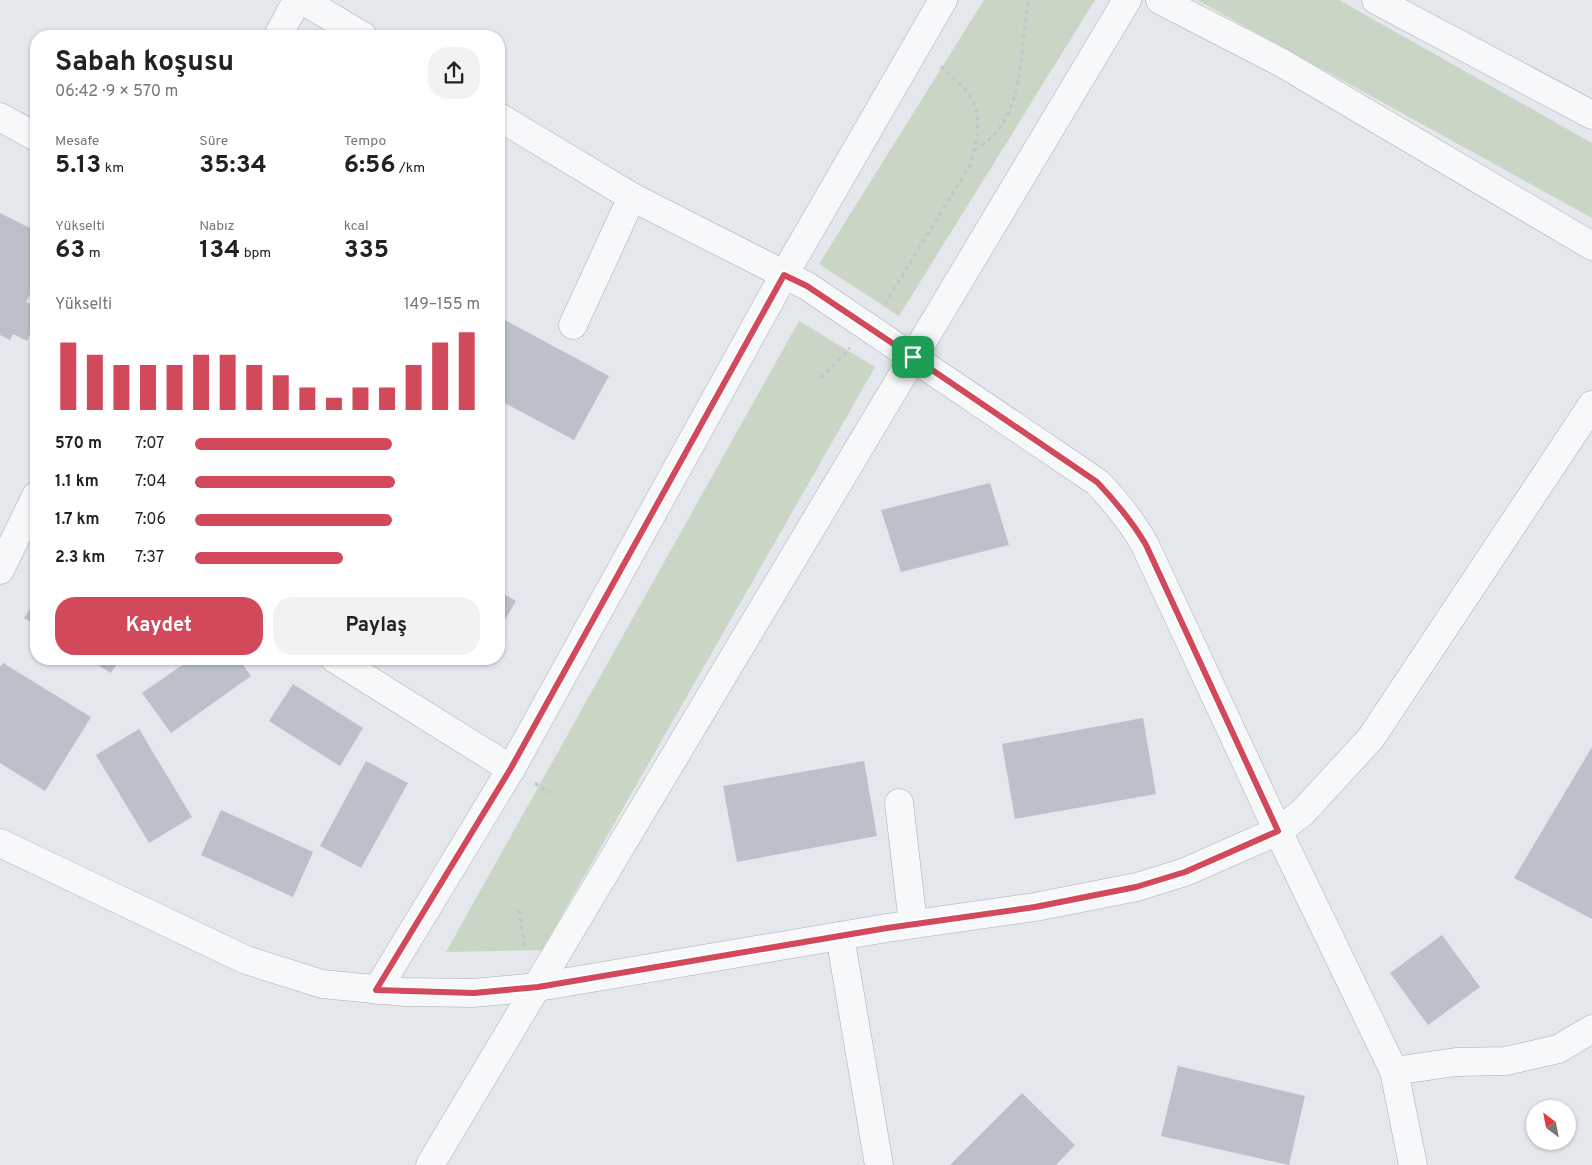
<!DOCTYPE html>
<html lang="tr">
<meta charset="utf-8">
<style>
:root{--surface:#fff;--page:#f2f2f2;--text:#222;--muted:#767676;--accent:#d1495b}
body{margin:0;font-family:Overpass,sans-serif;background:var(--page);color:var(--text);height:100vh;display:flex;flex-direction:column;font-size:19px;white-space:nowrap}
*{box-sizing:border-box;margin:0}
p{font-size:16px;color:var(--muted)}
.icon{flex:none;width:28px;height:28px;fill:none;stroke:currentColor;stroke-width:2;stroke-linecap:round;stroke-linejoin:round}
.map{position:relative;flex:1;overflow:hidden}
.drawer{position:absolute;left:30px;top:30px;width:475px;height:635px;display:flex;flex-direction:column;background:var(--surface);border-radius:20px;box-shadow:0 1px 4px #0004}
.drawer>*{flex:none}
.needle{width:32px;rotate:328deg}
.buttons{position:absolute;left:1526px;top:1100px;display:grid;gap:10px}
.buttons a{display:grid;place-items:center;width:50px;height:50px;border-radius:50%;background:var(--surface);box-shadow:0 1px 4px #0004;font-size:25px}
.pin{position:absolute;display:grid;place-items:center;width:42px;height:42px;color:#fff;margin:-21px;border-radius:10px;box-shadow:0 2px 8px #0006}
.round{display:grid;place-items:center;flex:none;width:52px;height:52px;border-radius:20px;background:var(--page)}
.head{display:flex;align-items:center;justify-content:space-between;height:85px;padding:0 25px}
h1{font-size:28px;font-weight:700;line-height:38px}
.figures{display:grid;grid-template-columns:repeat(3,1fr);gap:8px;height:85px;padding:5px 25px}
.figures div{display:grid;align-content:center}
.figures b{font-size:25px;font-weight:700}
.figures small{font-size:14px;font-weight:400}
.figures p{font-size:14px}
.chart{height:140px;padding:10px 25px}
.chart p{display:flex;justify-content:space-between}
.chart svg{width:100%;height:90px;margin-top:5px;stroke:var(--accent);stroke-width:6}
.cta{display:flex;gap:10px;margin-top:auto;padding:10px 25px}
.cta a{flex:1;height:58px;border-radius:20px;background:var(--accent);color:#fff;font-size:20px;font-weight:700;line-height:58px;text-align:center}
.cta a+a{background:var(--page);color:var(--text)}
ul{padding:0 25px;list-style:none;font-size:16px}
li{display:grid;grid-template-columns:80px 60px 1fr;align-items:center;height:38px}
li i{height:12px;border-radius:6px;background:var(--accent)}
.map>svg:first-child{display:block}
.green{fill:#c9d6c5}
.building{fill:#bbc0ca}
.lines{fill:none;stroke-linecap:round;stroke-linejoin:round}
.minor-casing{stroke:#a9aeb7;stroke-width:29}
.path{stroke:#c2c5cb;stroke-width:3;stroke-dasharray:4 4;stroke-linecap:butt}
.minor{stroke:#f7f8fa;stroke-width:28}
.route-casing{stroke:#fff;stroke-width:10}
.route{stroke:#d1495b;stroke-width:6}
</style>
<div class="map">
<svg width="1592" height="1165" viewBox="0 0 1592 1165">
<rect width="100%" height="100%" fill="#e4e7ec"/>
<!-- green -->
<g class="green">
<polygon points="984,0 1095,0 899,316 819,264"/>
<polygon points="1197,0 1339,0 1592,143 1592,218"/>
<polygon points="799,321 875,367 542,950 446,952"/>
</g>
<!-- building -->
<g class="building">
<polygon points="0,213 36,231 36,282 26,302 36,307 36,322 27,341 13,334 10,340 0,335"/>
<polygon points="503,319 609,376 574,440 499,400 499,327"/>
<polygon points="990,483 1009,545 901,572 881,510"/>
<polygon points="499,591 516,601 499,630"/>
<polygon points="36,599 36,626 24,618"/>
<polygon points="88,659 120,659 111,673"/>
<polygon points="191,659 239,659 251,676 171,733 142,693"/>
<polygon points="3,663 91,717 45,791 0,763 0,667"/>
<polygon points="293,684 363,728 340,766 269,721"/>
<polygon points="1143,718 1156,794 1015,819 1002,744"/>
<polygon points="139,729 192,817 149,843 96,755"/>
<polygon points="1592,747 1592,919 1514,878"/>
<polygon points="366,761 408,783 361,868 320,846"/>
<polygon points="864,761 877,836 737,862 723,786"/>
<polygon points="221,810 313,852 293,897 201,855"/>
<polygon points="1442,935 1480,987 1428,1025 1390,973"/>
<polygon points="1178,1066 1305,1096 1289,1165 1161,1136"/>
<polygon points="1022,1093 1075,1145 1056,1165 950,1165"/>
</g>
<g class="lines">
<!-- minor casing -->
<g class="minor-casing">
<g id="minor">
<polyline points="302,0 363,36"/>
<polyline points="1160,0 1282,63 1592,246"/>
<polyline points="1376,0 1592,115"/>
<polyline points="278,36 297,0"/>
<polyline points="0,117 36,137"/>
<path d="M499,117l133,80 175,89 290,196c19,20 35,39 48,63l133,286 116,240 19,94"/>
<polyline points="573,325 632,197"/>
<polyline points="0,570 36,496"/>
<polyline points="335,659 511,769"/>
<polyline points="899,803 913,924"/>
<polyline points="0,843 246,960 322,984 405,992 473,993 538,987 887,928 1035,907 1137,887 1185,872 1278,831 1302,813 1371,738 1592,405"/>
<polyline points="840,936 879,1165"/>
<polyline points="377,990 511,769 784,275 943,0"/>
<polyline points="1394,1071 1456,1062 1506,1061 1558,1049 1592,1029"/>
<polyline points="430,1165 1127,0"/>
</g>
</g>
<!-- path -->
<g class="path">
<path d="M975,150c53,-30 43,-99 54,-150"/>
<path d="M885,304l85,-139c15,-53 10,-66 -32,-101"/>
<polyline points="821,378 850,348"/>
<polyline points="535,783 550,793"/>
<polyline points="519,910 525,950"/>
</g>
<!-- minor -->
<use href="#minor" class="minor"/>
</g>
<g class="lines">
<!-- route casing -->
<g class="route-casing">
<path id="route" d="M784,275l23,11 106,71 184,125c19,20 35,39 49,63l132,286 -93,41 -49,15 -101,20 -148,21 -349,59 -64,6 -98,-3 135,-222z"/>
</g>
<!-- route -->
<use href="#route" class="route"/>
</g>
</svg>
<div class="buttons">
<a><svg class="needle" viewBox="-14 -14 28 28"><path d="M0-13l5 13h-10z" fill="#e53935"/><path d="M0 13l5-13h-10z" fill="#767676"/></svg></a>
</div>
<div class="pin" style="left:913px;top:357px;background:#1e9e55"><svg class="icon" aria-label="arrive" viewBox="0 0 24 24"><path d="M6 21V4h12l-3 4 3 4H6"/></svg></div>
<section class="drawer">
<div class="head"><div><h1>Sabah koşusu</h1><p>06:42 · 9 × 570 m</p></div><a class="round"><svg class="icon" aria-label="share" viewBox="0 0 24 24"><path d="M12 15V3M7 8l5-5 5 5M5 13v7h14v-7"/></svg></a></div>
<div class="figures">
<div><p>Mesafe</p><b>5.13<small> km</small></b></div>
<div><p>Süre</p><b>35:34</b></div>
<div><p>Tempo</p><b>6:56<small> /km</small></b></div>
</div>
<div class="figures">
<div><p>Yükselti</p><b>63<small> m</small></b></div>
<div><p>Nabız</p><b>134<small> bpm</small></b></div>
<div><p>kcal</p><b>335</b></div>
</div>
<div class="chart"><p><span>Yükselti</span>149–155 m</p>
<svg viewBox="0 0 160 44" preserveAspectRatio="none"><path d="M5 44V11M15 44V17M25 44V22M35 44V22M45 44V22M55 44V17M65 44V17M75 44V22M85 44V27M95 44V33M105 44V38M115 44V33M125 44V33M135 44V22M145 44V11M155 44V6"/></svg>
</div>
<ul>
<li><b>570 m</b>7:07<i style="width:69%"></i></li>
<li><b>1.1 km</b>7:04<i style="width:70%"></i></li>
<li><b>1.7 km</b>7:06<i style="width:69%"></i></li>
<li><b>2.3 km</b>7:37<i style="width:52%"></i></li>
</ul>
<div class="cta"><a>Kaydet</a><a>Paylaş</a></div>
</section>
</div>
